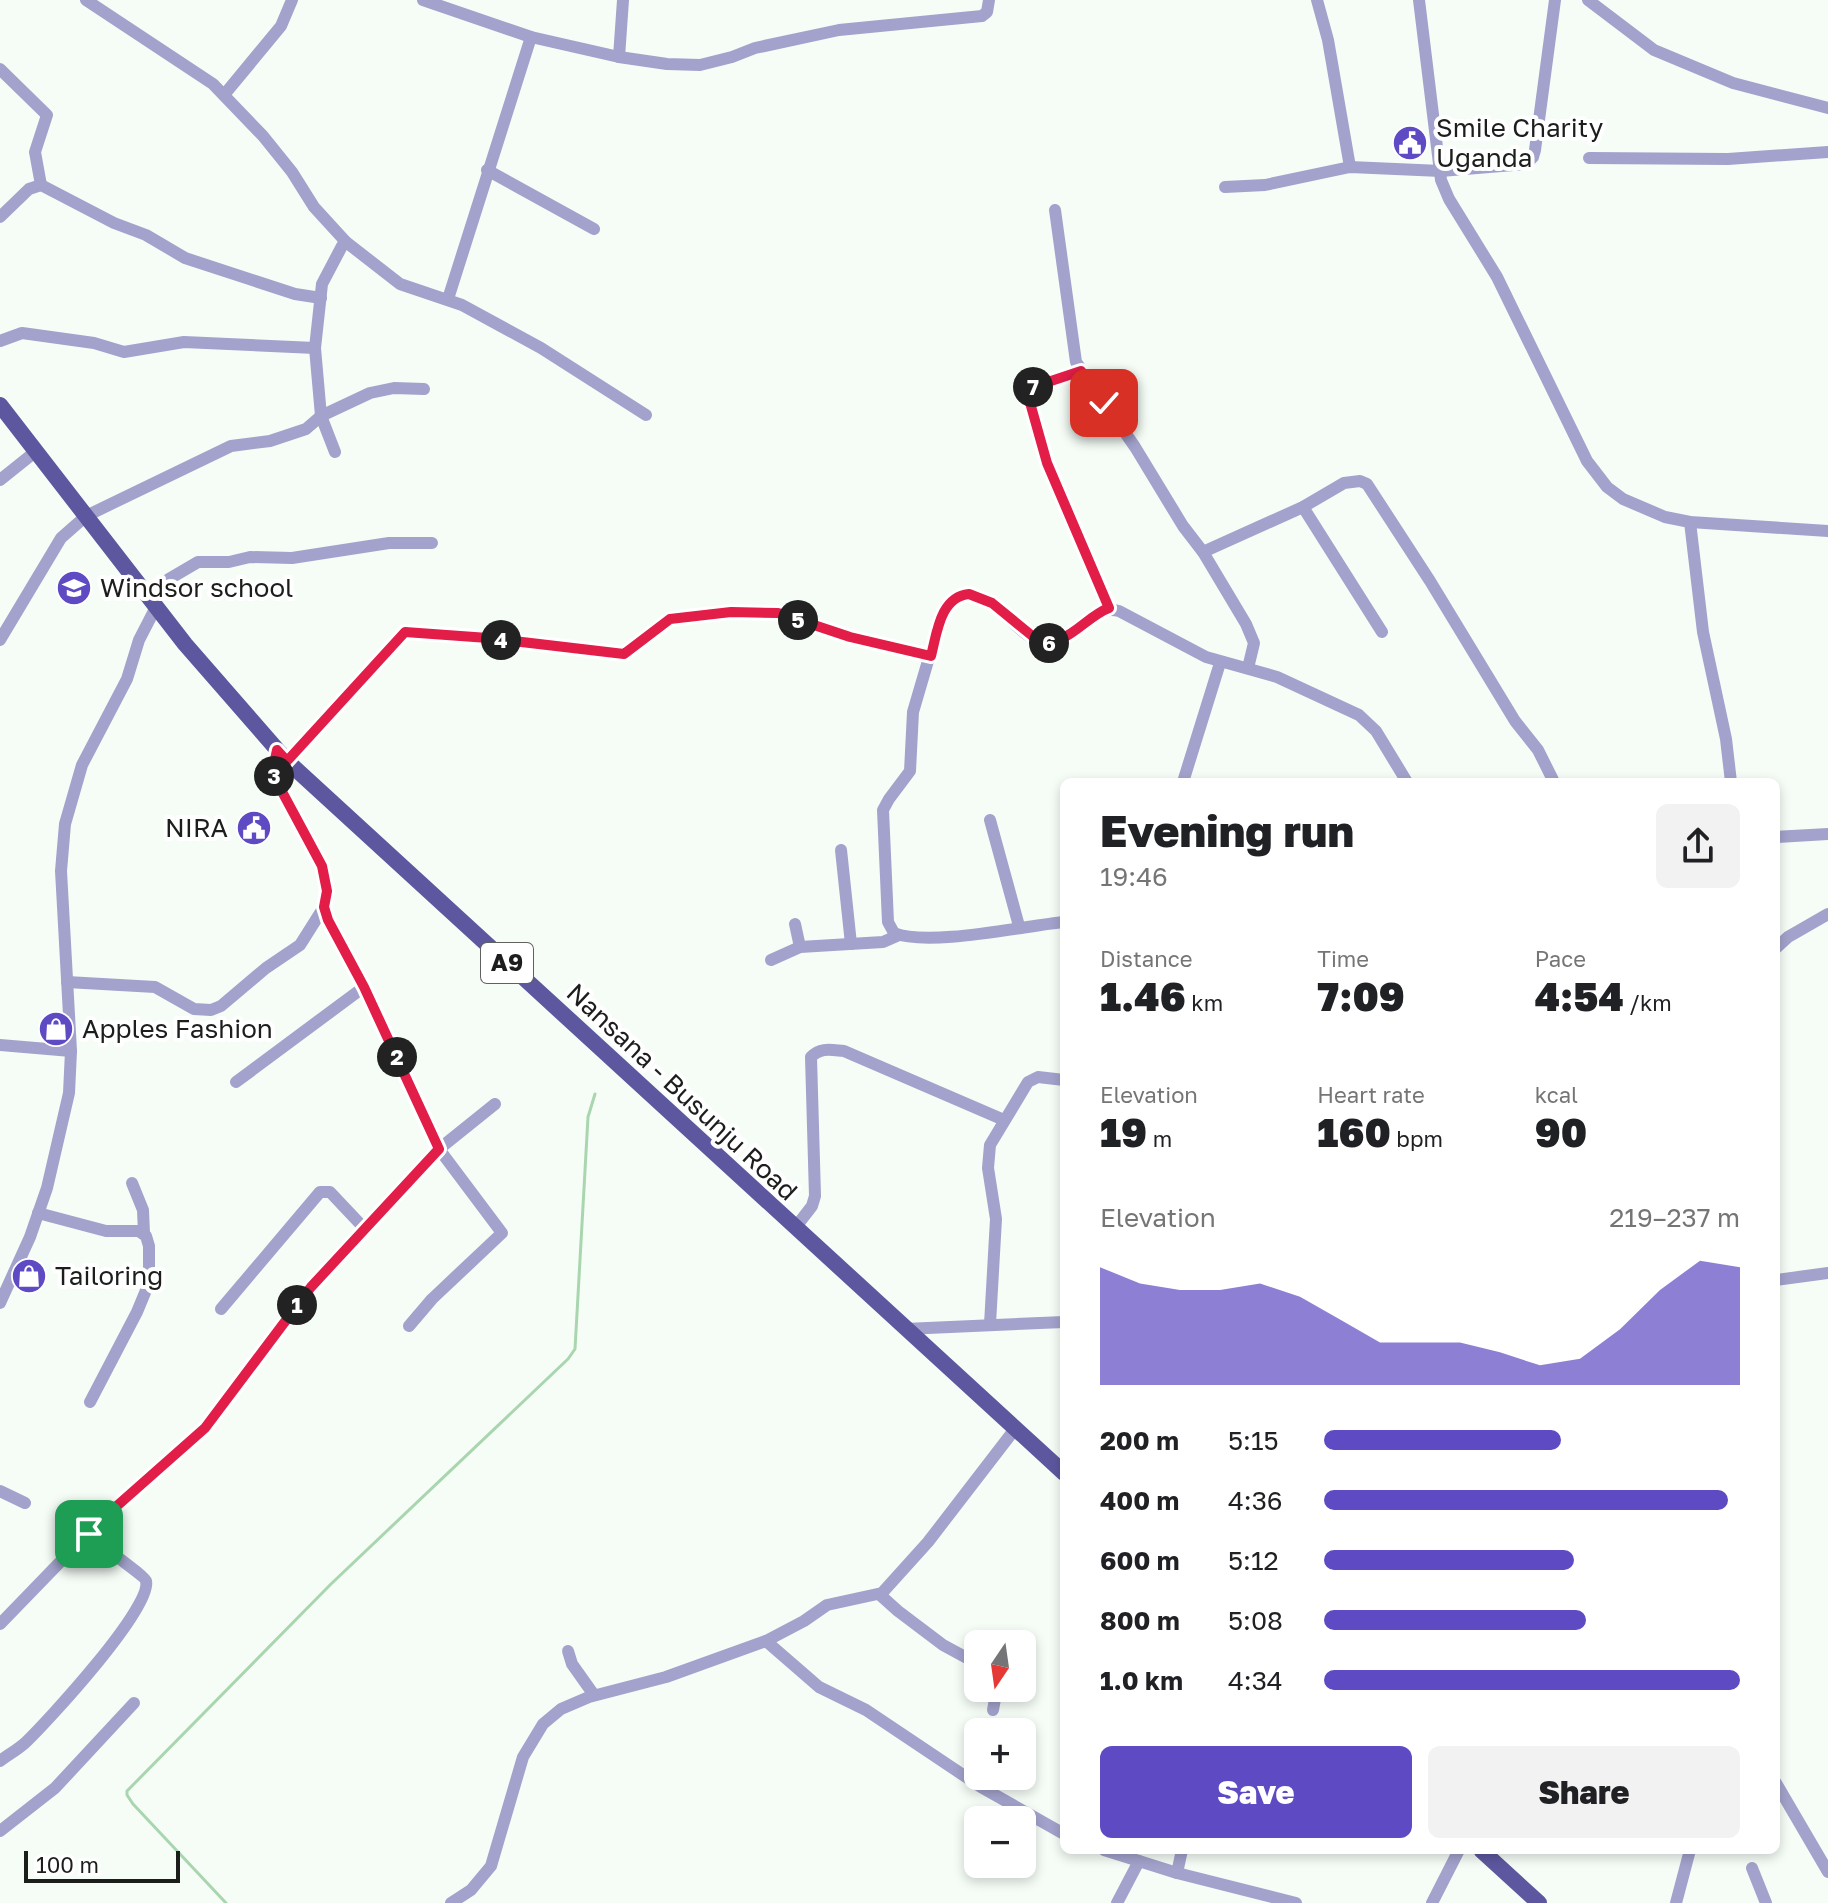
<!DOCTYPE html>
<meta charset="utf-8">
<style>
:root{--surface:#fff;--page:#f2f2f2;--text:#202124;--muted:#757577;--accent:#5e4bc3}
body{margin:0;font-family:"Golos Text",sans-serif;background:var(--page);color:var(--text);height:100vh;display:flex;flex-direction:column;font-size:30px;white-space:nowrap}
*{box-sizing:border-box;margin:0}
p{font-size:26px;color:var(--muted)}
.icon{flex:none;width:44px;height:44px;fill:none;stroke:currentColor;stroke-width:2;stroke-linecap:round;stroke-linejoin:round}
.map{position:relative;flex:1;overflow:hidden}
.details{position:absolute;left:1060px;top:778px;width:720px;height:1076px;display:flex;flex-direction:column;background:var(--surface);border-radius:12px;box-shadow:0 4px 12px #0003}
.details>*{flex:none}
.needle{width:52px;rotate:193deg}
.buttons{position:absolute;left:964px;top:1630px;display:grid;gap:16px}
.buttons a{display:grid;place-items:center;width:72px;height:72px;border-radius:12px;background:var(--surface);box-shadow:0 4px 12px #0003;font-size:40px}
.scale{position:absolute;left:24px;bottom:20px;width:156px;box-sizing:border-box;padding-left:8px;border:4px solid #1c1e1c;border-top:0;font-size:22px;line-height:28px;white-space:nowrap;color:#1c1e1c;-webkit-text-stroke:6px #fff;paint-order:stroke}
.pin{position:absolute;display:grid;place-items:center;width:68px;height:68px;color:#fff;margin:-34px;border-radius:16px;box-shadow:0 4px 12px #0006}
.km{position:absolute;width:40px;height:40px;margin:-20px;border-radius:50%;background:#222;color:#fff;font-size:22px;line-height:40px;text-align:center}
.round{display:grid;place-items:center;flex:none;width:84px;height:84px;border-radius:12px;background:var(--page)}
.summary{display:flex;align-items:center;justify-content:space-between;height:136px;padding:0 40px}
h1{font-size:44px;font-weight:800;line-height:60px}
.stats{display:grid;grid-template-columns:repeat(3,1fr);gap:12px;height:136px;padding:8px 40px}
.stats div{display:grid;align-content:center}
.stats b{font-size:40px;font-weight:800}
.stats small{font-size:22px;font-weight:400}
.stats p{font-size:22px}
.chart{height:224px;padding:16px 40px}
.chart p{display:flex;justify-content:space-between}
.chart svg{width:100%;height:144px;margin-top:8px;fill:var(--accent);opacity:.7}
.primary-button{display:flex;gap:16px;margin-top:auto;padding:16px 40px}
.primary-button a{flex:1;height:92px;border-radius:12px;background:var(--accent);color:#fff;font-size:32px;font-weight:800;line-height:92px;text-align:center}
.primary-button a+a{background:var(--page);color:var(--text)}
ul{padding:0 40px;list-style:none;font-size:26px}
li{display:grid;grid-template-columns:128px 96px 1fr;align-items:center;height:60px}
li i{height:20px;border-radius:10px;background:var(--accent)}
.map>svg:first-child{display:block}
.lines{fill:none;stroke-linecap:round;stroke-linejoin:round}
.stream{stroke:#a9d6ae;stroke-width:3}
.minor{stroke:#a3a2cc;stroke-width:12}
.major{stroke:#5d579f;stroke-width:16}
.route-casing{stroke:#fff;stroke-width:16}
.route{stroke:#e11d48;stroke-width:10}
.labels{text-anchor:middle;stroke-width:8;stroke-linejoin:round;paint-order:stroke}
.shield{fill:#fff;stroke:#606260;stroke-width:2}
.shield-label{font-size:24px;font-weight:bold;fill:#1c1e1c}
.poi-label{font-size:26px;fill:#1c1e1c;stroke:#fff;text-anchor:start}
.street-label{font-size:26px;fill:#1c1e1c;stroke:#fff}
</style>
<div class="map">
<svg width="1828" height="1903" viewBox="0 0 1828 1903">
<rect width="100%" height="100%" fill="#f6fdf7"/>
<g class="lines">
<!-- stream -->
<polyline class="stream" points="226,1903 133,1804 127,1795 127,1791 331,1584 568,1359 575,1349 588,1117 595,1094"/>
<!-- minor -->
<g class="minor">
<polyline points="86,0 213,84 263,136 292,172 314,207 346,242"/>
<polyline points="423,0 531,37 619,57 667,64 700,65 732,57 755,48 839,30 982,16 987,12 989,0"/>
<polyline points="1317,0 1328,40 1350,167"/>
<polyline points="1419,0 1441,180 1449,199 1497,277 1587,461 1607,487 1623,499 1665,517 1690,522 1828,531"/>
<polyline points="1588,0 1654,50 1733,83 1828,108"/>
<polyline points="619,57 623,0"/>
<polyline points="0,69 47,115 35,152 41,185"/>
<polyline points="224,95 281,26 292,0"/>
<polyline points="1589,158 1728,159 1828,152"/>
<polyline points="487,170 594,229"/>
<polyline points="1225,187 1265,185 1350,167 1441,171 1526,164 1533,157 1535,150 1555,0"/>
<polyline points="1055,210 1076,362 1135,447 1183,526 1203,552 1303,507 1344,483 1360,481 1367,484 1430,581 1515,721 1538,750 1554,782"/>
<polyline points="0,217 29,189 41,185 114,223 146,235 185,258 295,294 321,298"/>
<polyline points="448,299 531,37"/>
<polyline points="0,341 22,333 94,343 124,352 184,342 315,348"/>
<polyline points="1081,371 1030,388 1027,394 1047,463 1109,608"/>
<polyline points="335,452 321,416 315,348 322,284 342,246 346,242 400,284 462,305 541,348 646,415"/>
<polyline points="0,480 35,452"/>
<polyline points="1303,507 1382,632"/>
<polyline points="1690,522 1703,632 1726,739 1731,782"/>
<polyline points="1203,552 1246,624 1254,643 1248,668"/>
<polyline points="148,596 169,579 198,562 229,562 250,557 292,558 389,543 432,543"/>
<polyline points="0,640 61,538 86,516 231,446 270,441 306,429 321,416 370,393 394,388 424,389"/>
<polyline points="287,761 405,632 488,638 624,654 670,619 731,612 778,613 850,637 931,656"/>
<polyline points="1183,782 1220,663"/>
<polyline points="990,820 1019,926"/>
<polyline points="1776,837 1828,834"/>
<polyline points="841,850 851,944"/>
<path d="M1064,922c-41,4 -135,25 -170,11l-6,-11 -5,-112 6,-11 21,-28 3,-59 27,-92 10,-17 13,-9c38,0 53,47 86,49 28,1 39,-40 70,-32l87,46 71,20 82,38 17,16 31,51"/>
<polyline points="795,924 800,947"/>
<polyline points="1776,948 1788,937 1828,914"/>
<polyline points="771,960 800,947 883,942 899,935"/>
<polyline points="67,982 155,987 194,1009 211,1010 221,1006 266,968 300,945 324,907"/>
<polyline points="0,1045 71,1051"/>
<polyline points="236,1082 364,987"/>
<polyline points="132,1183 143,1210 144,1233"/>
<polyline points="38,1213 106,1231 139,1231 146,1236 149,1246 149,1283 137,1312 90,1402"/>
<path d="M795,1228l17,-22 3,-10 -4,-139c10,-10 20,-7 33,-6l160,69"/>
<polyline points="1776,1280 1828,1273"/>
<polyline points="0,1303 30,1237 47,1188 69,1093 71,1051 61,871 65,824 82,765 127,679 139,640 156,607"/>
<polyline points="221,1309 320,1192 330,1192 364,1228"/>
<polyline points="990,1324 996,1219 988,1168 990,1145 1028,1082 1038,1077 1064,1080"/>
<polyline points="409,1326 432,1299 502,1233 439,1149 495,1104"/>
<polyline points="905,1329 1064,1322"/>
<polyline points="0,1491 25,1503"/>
<polyline points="879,1594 898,1611 943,1645 978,1664"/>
<polyline points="0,1624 93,1528 205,1428 311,1287 439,1149 354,966 332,929 324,907 327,891 322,866 272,773 277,750"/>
<polyline points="766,1641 819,1687 866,1710 981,1787 1064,1834"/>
<polyline points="568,1651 572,1664 594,1695"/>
<polyline points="993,1710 997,1688"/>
<path d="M0,1761c8,-6 17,-11 25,-18 22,-21 128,-136 121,-162 -1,-5 -49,-38 -57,-47"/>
<polyline points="1776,1783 1828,1872"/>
<polyline points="0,1831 55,1788 134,1703"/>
<polyline points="1104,1850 1177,1873 1296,1903"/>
<polyline points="1752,1868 1766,1903"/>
<polyline points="1177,1873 1182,1850"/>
<polyline points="451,1903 471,1890 491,1866 523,1757 543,1724 561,1709 589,1697 666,1677 766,1641 804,1621 827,1605 882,1593 928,1542 1015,1429"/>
<polyline points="1117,1903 1139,1861"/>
<polyline points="1432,1903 1459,1850"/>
<polyline points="1676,1903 1690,1850"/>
</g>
<!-- major -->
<g class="major">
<polyline points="0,405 185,644 287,761 1064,1473"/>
<polyline points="1481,1850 1539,1903"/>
</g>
</g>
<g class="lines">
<!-- route casing -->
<g class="route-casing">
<path id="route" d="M89,1534l12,-14 104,-92 106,-141 128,-138 -75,-162 -36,-67 -4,-13 3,-16 -5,-25 -50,-93 5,-23 10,11 118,-129 83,6 136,16 46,-35 61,-7 47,1 72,24 81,19c6,-23 9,-59 38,-62l23,9 44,36c29,12 48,-22 73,-31l-62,-145 -20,-71 3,-4 51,-17 23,32"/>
</g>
<!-- route -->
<use href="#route" class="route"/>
</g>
<!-- icons -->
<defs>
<g id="civic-disc" transform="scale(1.8)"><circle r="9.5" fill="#5e4bc3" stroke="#fff"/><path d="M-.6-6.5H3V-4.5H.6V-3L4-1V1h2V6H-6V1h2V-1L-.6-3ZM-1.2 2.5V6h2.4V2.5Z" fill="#fff"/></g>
<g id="school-disc" transform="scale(1.8)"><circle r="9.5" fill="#5e4bc3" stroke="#fff"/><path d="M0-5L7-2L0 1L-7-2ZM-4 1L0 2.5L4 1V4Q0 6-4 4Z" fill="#fff"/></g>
<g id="shop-disc" transform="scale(1.8)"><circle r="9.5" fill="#5e4bc3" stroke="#fff"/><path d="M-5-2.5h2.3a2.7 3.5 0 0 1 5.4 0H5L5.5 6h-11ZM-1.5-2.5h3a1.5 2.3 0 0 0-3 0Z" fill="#fff"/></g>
</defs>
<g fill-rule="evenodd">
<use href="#civic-disc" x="1410" y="143"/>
<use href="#school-disc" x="74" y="588"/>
<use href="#civic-disc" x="254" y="828"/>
<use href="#shop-disc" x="56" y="1029"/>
<use href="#shop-disc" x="29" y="1276"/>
</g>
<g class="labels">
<!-- shield labels -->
<rect class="shield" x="481" y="943" width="52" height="40" rx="6"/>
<g class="shield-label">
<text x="507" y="971">A9</text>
</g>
<!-- poi labels -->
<g class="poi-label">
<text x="1436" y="137">Smile Charity<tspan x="1436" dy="30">Uganda</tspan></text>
<text x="100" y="597">Windsor school</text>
<text x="228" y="837" text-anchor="end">NIRA</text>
<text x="82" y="1038">Apples Fashion</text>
<text x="55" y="1285">Tailoring</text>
</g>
<!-- street labels -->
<g class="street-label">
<text transform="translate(682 1092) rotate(43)" y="9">Nansana - Busunju Road</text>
</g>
</g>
</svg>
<div class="buttons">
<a><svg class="needle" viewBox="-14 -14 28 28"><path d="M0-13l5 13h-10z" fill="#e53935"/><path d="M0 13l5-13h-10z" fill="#757577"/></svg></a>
<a>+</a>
<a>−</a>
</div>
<div class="scale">100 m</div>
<div class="pin" style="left:89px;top:1534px;background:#1e9e55"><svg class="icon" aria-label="arrive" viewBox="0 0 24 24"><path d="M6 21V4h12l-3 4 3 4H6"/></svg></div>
<div class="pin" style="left:1104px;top:403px;background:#d93025"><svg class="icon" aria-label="check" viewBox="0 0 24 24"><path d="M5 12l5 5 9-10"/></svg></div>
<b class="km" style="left:297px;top:1305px">1</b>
<b class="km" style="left:397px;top:1057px">2</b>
<b class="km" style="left:274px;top:776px">3</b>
<b class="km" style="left:501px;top:640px">4</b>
<b class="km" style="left:798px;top:620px">5</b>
<b class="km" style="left:1049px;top:643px">6</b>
<b class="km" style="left:1033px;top:387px">7</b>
<section class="details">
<div class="summary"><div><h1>Evening run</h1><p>19:46</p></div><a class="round"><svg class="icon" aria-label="share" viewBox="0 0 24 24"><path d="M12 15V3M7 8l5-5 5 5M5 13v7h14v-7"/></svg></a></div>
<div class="stats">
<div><p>Distance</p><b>1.46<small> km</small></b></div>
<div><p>Time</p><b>7:09</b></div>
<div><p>Pace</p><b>4:54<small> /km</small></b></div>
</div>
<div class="stats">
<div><p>Elevation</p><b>19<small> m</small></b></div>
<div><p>Heart rate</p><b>160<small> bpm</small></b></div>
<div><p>kcal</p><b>90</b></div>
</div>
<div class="chart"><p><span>Elevation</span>219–237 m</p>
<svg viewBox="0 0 160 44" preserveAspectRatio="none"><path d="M0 44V8L10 13L20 15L30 15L40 13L50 17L60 24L70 31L80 31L90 31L100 34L110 38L120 36L130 27L140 15L150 6L160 8V44z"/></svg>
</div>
<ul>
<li><b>200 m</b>5:15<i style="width:57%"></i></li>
<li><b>400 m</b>4:36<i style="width:97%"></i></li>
<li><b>600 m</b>5:12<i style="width:60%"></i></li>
<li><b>800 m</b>5:08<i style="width:63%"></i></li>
<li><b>1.0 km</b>4:34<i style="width:100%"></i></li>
</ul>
<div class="primary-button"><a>Save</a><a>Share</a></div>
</section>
</div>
